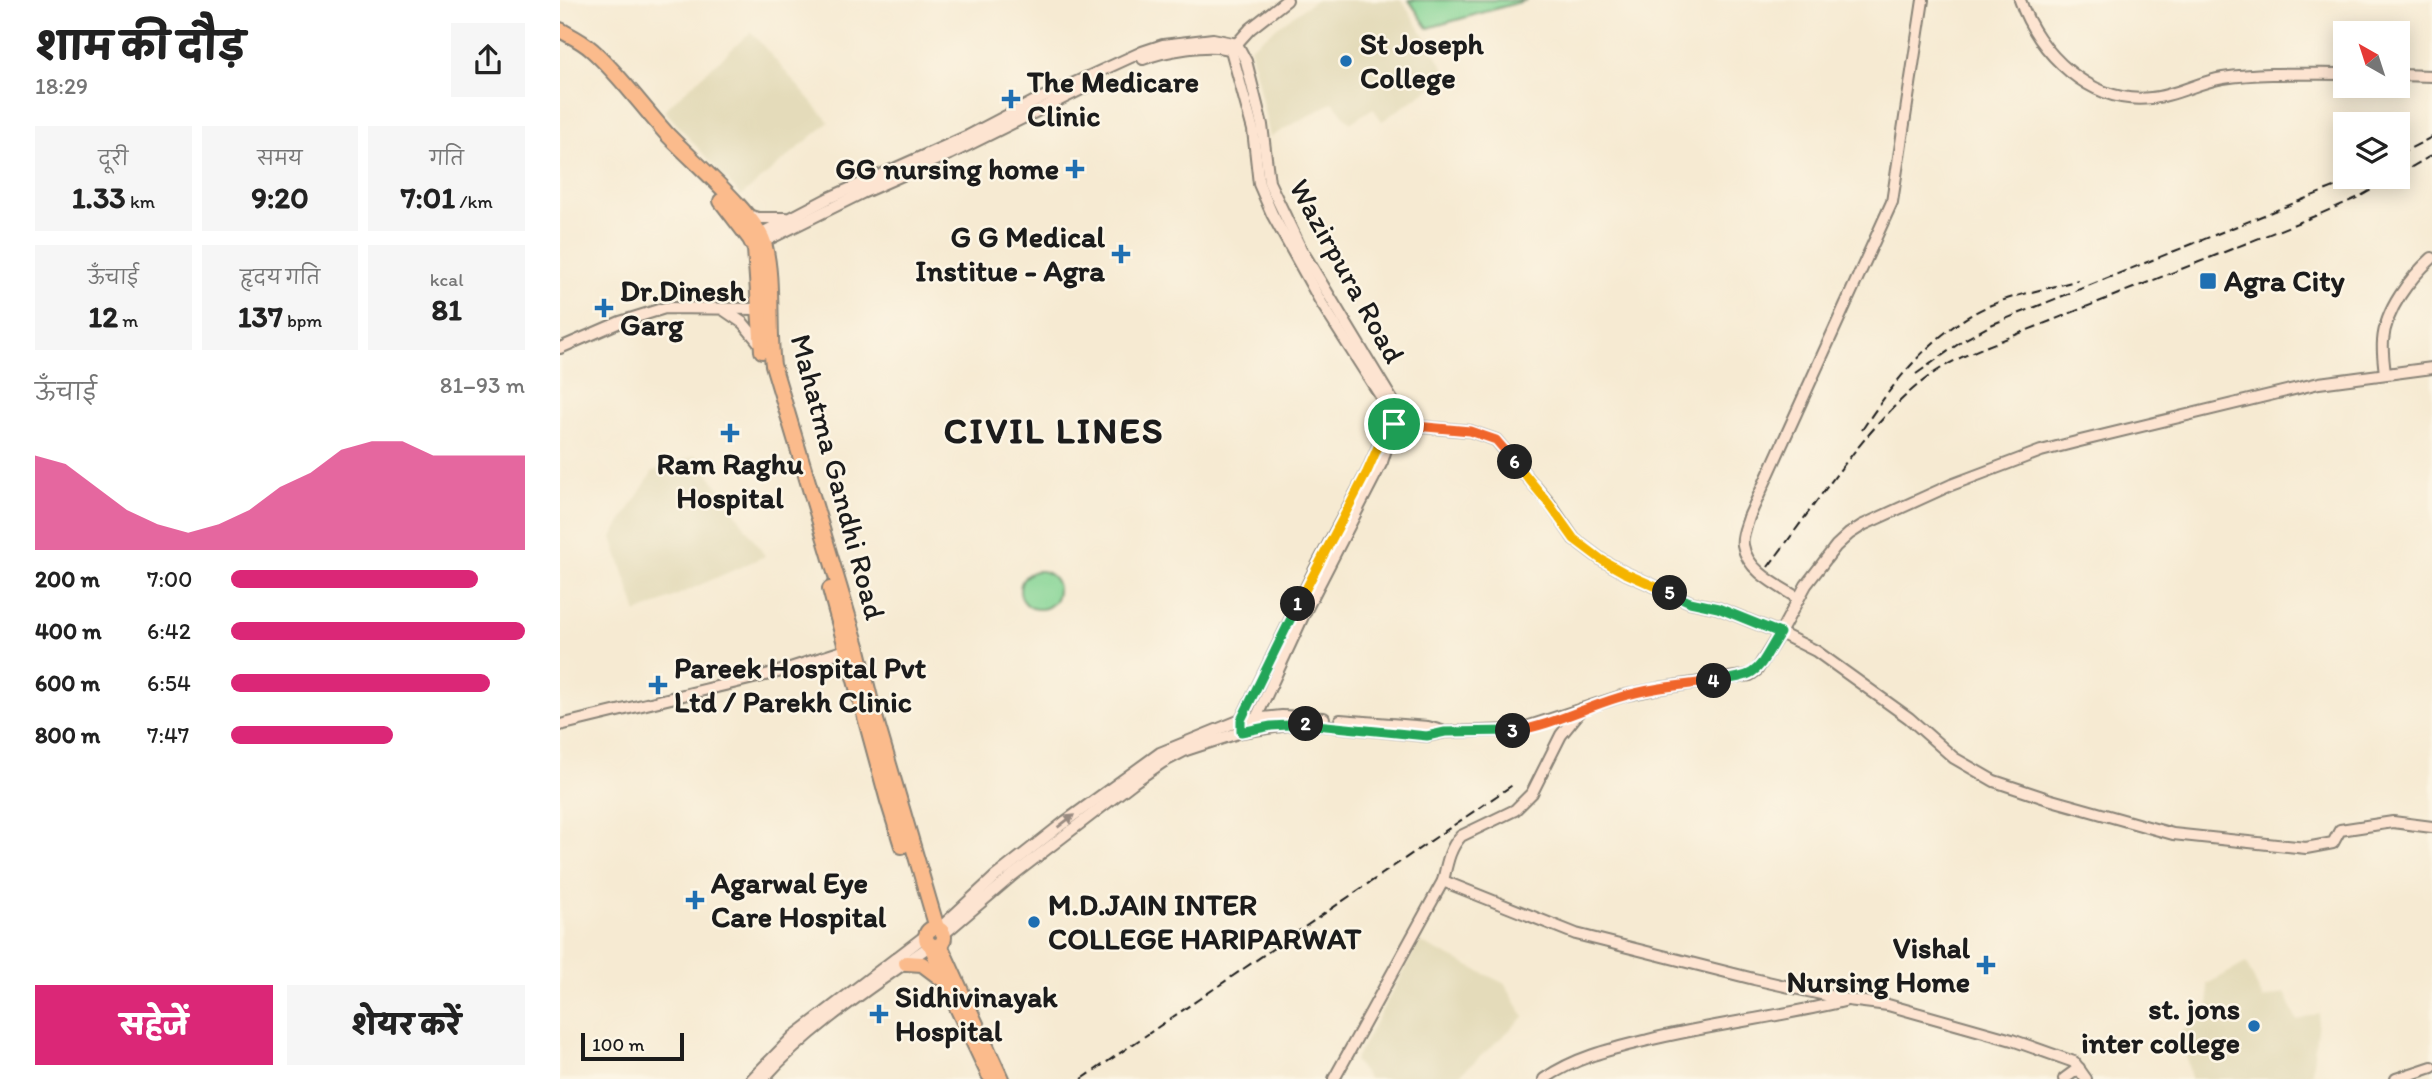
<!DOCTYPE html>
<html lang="hi">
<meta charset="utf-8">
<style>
:root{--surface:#fff;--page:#f6f6f6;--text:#222;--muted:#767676;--accent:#db2777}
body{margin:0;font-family:Itim,"Playpen Sans Deva",sans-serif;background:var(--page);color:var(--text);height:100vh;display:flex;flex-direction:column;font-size:26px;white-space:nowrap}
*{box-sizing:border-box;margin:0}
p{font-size:23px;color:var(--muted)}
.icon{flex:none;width:38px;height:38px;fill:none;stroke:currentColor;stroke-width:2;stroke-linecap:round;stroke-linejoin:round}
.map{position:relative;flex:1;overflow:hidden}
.sheet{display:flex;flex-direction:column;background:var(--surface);width:560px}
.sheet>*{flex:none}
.needle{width:46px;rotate:321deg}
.controls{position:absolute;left:1773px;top:21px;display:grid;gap:14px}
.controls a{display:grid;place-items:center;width:77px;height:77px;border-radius:0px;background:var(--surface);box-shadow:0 4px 18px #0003;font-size:35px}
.scale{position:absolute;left:21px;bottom:18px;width:103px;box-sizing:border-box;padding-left:7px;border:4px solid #1c1c1c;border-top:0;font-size:19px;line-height:24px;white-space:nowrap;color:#1c1c1c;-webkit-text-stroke:5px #fcf5e5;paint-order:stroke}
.pin{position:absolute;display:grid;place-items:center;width:60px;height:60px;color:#fff;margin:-30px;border:4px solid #fff;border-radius:50%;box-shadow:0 2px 7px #0007}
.km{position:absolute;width:35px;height:35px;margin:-18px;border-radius:50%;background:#222;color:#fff;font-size:19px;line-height:35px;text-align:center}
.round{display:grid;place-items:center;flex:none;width:74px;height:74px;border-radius:0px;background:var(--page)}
.summary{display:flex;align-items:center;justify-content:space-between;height:119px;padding:0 35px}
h1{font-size:38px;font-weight:800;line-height:52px}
.metrics{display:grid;grid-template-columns:repeat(3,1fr);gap:10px;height:119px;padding:7px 35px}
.metrics div{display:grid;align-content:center;border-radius:0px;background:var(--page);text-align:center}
.metrics b{font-size:30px;font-weight:800}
.metrics small{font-size:19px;font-weight:400}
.metrics p{font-size:19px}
.chart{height:196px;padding:14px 35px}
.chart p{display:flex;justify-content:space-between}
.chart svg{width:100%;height:126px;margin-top:7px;fill:var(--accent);opacity:.7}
.action{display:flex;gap:14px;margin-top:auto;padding:14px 35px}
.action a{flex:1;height:80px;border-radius:0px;background:var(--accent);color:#fff;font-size:28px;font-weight:800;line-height:80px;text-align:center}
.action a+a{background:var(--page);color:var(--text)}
ul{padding:0 35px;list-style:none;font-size:23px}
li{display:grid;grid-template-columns:112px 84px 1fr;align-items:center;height:52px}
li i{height:18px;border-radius:9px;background:var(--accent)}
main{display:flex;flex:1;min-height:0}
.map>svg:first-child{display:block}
.built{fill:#e4dbba}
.green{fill:#84d494;stroke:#507858;stroke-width:2}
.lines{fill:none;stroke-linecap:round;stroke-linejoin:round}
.secondary-casing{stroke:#898377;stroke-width:14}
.highway-casing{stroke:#898377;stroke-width:18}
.secondary{stroke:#fde4d1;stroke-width:10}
.highway{stroke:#fbbb8c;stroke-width:14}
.rail{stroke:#1c1c1c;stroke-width:2;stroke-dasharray:10 5;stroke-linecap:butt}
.oneway{fill:#988a80}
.split-1-casing{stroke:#fff;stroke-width:14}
.split-2-casing{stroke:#fff;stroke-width:14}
.split-3-casing{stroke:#fff;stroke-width:14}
.split-4-casing{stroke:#fff;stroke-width:14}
.split-5-casing{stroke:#fff;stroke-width:14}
.split-6-casing{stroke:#fff;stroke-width:14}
.split-7-casing{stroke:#fff;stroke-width:14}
.split-1{stroke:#f5b400;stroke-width:9}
.split-2{stroke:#22a559;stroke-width:9}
.split-3{stroke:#22a559;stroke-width:9}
.split-4{stroke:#f0652b;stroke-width:9}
.split-5{stroke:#22a559;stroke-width:9}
.split-6{stroke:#f5b400;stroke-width:9}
.split-7{stroke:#f0652b;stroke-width:9}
.poi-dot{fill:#1f6fb2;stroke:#fcf5e5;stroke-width:2.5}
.labels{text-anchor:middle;stroke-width:5;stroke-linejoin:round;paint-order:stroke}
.poi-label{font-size:30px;font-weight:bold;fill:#1c1c1c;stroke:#fcf5e5;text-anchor:start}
.street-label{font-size:30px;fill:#1c1c1c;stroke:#fcf5e5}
.district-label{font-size:37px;font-weight:bold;letter-spacing:2px;fill:#1c1c1c;stroke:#fcf5e5}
</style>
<main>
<section class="sheet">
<div class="summary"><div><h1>शाम की दौड़</h1><p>18:29</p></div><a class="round"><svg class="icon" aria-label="share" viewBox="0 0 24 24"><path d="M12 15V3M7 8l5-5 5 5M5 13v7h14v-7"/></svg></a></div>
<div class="metrics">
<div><p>दूरी</p><b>1.33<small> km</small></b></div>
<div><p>समय</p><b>9:20</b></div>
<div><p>गति</p><b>7:01<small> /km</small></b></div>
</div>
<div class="metrics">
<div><p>ऊँचाई</p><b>12<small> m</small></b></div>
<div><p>हृदय गति</p><b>137<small> bpm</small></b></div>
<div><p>kcal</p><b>81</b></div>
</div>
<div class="chart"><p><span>ऊँचाई</span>81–93 m</p>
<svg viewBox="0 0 160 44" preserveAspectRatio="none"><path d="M0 44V11L10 14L20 22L30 30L40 35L50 38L60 35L70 30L80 22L90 17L100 9L110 6L120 6L130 11L140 11L150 11L160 11V44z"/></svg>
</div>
<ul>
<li><b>200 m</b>7:00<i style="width:84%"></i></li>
<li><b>400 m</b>6:42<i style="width:100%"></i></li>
<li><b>600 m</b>6:54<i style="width:88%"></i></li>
<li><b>800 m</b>7:47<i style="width:55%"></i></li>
</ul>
<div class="action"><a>सहेजें</a><a>शेयर करें</a></div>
</section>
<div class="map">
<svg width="1872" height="1079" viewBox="0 0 1872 1079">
<rect width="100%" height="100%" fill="#fcf5e5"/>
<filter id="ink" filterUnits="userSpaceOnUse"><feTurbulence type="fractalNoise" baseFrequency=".0143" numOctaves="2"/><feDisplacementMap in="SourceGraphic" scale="14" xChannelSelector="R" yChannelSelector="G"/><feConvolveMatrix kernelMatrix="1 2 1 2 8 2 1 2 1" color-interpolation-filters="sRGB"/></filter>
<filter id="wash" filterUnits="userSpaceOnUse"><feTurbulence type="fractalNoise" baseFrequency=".00686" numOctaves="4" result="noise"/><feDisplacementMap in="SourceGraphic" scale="28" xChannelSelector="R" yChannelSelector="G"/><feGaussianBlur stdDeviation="1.57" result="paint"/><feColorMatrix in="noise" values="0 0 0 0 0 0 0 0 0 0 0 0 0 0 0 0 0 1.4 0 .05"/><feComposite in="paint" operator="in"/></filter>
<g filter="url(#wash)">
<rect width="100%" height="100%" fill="#f6ead2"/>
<!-- built -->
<g class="built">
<polygon points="755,0 842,0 889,76 822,121 813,108 790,123 773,102 710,137 690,47"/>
<polygon points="191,32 269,122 181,196 104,110"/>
<polygon points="136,455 205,556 77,613 52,537 93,471"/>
<polygon points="860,942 945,984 964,1017 895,1079 809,1079 794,1061"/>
<polygon points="1686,963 1703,999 1725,993 1737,1021 1759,1013 1751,1079 1631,1079 1621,1031 1650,1017 1647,984"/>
</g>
<!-- green -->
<g class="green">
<polygon points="849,0 967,0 868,28"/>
<circle cx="479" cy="590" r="19"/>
</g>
</g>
<g filter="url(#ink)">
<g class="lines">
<!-- secondary casing -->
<g class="secondary-casing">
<g id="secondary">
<path d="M1460,0c18,53 71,105 131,98 25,-2 47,-16 72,-20 39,-6 82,-4 122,-4"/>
<polyline points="672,49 690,29 727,0"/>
<path d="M583,59c20,-8 68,-17 88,-9l22,80 6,54 13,30 50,90 65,102 3,9 -2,9 -21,48 -52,97 -74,151v12"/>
<polyline points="1838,75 1872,76"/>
<polyline points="188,215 198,218 226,218"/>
<polyline points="196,236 269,198 408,136 477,100 582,52 603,45 653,39 677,44 686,61 702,125 709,182 741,249 834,403 837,414 822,462 745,612 696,718 696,729"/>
<polyline points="199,244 302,193 390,154 534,83"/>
<polyline points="164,310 183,323 201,345"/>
<polyline points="0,348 60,322 105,308 198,309"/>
<path d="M1825,374c-1,-11 -3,-22 -2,-33 2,-31 27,-63 49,-83"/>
<polyline points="830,424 910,431 936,440 990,504 1014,539 1042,560 1065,573 1130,602 1158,608 1178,616 1220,633 1256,651 1349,718 1394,758 1434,781 1488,799 1613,834 1746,848 1773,843 1780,830 1833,822 1872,827"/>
<path d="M1238,598c-21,-13 -51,-27 -55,-53 -2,-9 4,-20 6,-28l143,-315 31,-202"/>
<polyline points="780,720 868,727 882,731"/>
<polyline points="0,725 218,672 292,648"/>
<polyline points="883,881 1016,934 1194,979 1288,1000 1328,1005 1452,1040 1514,1062 1526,1079"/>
<polyline points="380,928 436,876 506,821 600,753 681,720 722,716 764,718"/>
<polyline points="384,934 453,875 574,782 603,762 626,750 681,732 741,723 867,736 885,732 957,730 1062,696 1100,688 1190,675 1197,670 1220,633 1246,585 1276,546 1289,534 1303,525 1391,485 1481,451 1520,441 1759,383 1872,368"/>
<polyline points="192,1079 234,1036 365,936"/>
<path d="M203,1079c47,-53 110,-93 168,-134"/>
<path d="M774,1079l109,-198c4,-17 6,-32 18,-45l54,-26 17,-17 29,-58 21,-26"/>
<path d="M984,1079c32,-22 67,-30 104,-39 65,-16 131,-23 196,-39"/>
<polyline points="1504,1079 1519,1068"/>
<polyline points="1836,1079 1872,1067"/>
</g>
</g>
<!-- highway casing -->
<g class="highway-casing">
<g id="highway">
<path d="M0,30c11,6 22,11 32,20 27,24 49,55 74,83 24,26 89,80 98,110 10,35 4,85 9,122l84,281 16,64 64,218"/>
<polyline points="161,201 190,239 195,249 202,351"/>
<polyline points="270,589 328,801 342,846"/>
<circle cx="375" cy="937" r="9"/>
<polyline points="371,945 385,982 429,1075"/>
<polyline points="380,945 441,1079"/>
<polyline points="346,963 362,964 382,979"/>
</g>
</g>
<!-- secondary -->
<use href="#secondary" class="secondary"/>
<!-- highway -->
<use href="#highway" class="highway"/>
<!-- rail -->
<g class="rail">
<polyline points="1838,155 1872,137"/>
<polyline points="1838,175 1872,155"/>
<polyline points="1356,374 1404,340 1433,324 1799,177"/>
<path d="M1302,430c32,-49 74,-102 129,-125 28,-12 58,-16 87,-25"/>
<path d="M1208,567c46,-60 100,-145 160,-190 18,-13 37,-22 57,-30l335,-133 39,-17 35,-20"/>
<polyline points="522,1079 954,784"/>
</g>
</g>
<!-- one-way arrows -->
<defs><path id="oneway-solid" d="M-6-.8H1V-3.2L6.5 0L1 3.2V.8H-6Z" transform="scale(1.75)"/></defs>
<use class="oneway" href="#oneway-solid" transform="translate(506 821) rotate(-37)"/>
</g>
<g class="lines" filter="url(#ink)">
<!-- split-1 casing -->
<g class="split-1-casing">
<polyline id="split-1" points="738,604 807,472 828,424 834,424"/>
</g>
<!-- split-2 casing -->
<g class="split-2-casing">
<polyline id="split-2" points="738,604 681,720 681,732 711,726 746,724"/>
</g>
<!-- split-3 casing -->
<g class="split-3-casing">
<polyline id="split-3" points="746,724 867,736 885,732 953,731"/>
</g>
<!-- split-4 casing -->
<g class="split-4-casing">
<path id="split-4" d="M953,731c34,-4 71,-23 104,-33 31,-10 64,-13 97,-17"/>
</g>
<!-- split-5 casing -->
<g class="split-5-casing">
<path id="split-5" d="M1110,593l20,9 28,6 62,25c-24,38 -18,43 -66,48"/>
</g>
<!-- split-6 casing -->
<g class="split-6-casing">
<polyline id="split-6" points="955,462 989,504 1014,539 1042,560 1065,573 1110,593"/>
</g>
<!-- split-7 casing -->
<g class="split-7-casing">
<polyline id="split-7" points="834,424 910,431 936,440 955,462"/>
</g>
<!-- split-1 -->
<use href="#split-1" class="split-1"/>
<!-- split-2 -->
<use href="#split-2" class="split-2"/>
<!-- split-3 -->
<use href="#split-3" class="split-3"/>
<!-- split-4 -->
<use href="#split-4" class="split-4"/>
<!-- split-5 -->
<use href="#split-5" class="split-5"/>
<!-- split-6 -->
<use href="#split-6" class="split-6"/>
<!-- split-7 -->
<use href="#split-7" class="split-7"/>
</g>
<!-- markers -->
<g class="poi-dot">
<circle cx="786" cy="61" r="7"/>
<path d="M447.5 88.5h7v7h7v7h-7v7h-7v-7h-7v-7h7z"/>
<path d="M511.5 158.5h7v7h7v7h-7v7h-7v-7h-7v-7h7z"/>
<path d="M557.5 243.5h7v7h7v7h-7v7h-7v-7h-7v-7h7z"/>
<rect x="1639" y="272" width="18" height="18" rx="3.5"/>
<path d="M40.5 297.5h7v7h7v7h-7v7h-7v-7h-7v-7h7z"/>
<path d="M166.5 422.5h7v7h7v7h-7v7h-7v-7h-7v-7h7z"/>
<path d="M94.5 674.5h7v7h7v7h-7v7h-7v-7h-7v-7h7z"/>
<path d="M131.5 889.5h7v7h7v7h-7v7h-7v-7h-7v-7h7z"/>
<circle cx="474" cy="922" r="7"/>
<path d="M1422.5 954.5h7v7h7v7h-7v7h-7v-7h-7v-7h7z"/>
<path d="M315.5 1003.5h7v7h7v7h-7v7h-7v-7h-7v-7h7z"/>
<circle cx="1694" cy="1026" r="7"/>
</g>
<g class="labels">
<!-- poi labels -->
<g class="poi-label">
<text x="800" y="54">St Joseph<tspan x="800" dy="34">College</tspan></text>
<text x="467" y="92">The Medicare<tspan x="467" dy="34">Clinic</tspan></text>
<text x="499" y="179" text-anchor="end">GG nursing home</text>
<text x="545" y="247" text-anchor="end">G G Medical<tspan x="545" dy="34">Institue - Agra</tspan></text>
<text x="1664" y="291">Agra City</text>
<text x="60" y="301">Dr.Dinesh<tspan x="60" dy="34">Garg</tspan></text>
<text x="170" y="474" text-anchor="middle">Ram Raghu<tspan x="170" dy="34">Hospital</tspan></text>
<text x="114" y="678">Pareek Hospital Pvt<tspan x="114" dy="34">Ltd / Parekh Clinic</tspan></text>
<text x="151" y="893">Agarwal Eye<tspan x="151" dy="34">Care Hospital</tspan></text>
<text x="488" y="915">M.D.JAIN INTER<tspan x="488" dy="34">COLLEGE HARIPARWAT</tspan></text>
<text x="1410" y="958" text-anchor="end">Vishal<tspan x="1410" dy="34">Nursing Home</tspan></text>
<text x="335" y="1007">Sidhivinayak<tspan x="335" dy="34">Hospital</tspan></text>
<text x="1680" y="1019" text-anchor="end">st. jons<tspan x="1680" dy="34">inter college</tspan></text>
</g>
<!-- street labels -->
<g class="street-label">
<text transform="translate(787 271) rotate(61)" y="10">Wazirpura Road</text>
<text transform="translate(278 477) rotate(75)" y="10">Mahatma Gandhi Road</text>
</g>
<!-- district labels -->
<g class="district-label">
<text x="494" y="443">CIVIL LINES</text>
</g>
</g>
</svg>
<div class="controls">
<a><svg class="needle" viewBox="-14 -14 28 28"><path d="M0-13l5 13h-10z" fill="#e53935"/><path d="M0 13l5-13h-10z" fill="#767676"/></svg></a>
<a><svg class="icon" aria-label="layers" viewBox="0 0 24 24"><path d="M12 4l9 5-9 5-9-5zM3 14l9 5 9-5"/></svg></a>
</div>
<div class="scale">100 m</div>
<div class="pin" style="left:834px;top:424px;background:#1e9e55"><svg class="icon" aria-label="arrive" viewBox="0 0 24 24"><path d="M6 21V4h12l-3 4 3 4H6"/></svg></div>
<b class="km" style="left:738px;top:604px">1</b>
<b class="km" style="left:746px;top:724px">2</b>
<b class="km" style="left:953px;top:731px">3</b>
<b class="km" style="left:1154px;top:681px">4</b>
<b class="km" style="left:1110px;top:593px">5</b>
<b class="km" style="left:955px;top:462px">6</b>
</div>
</main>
